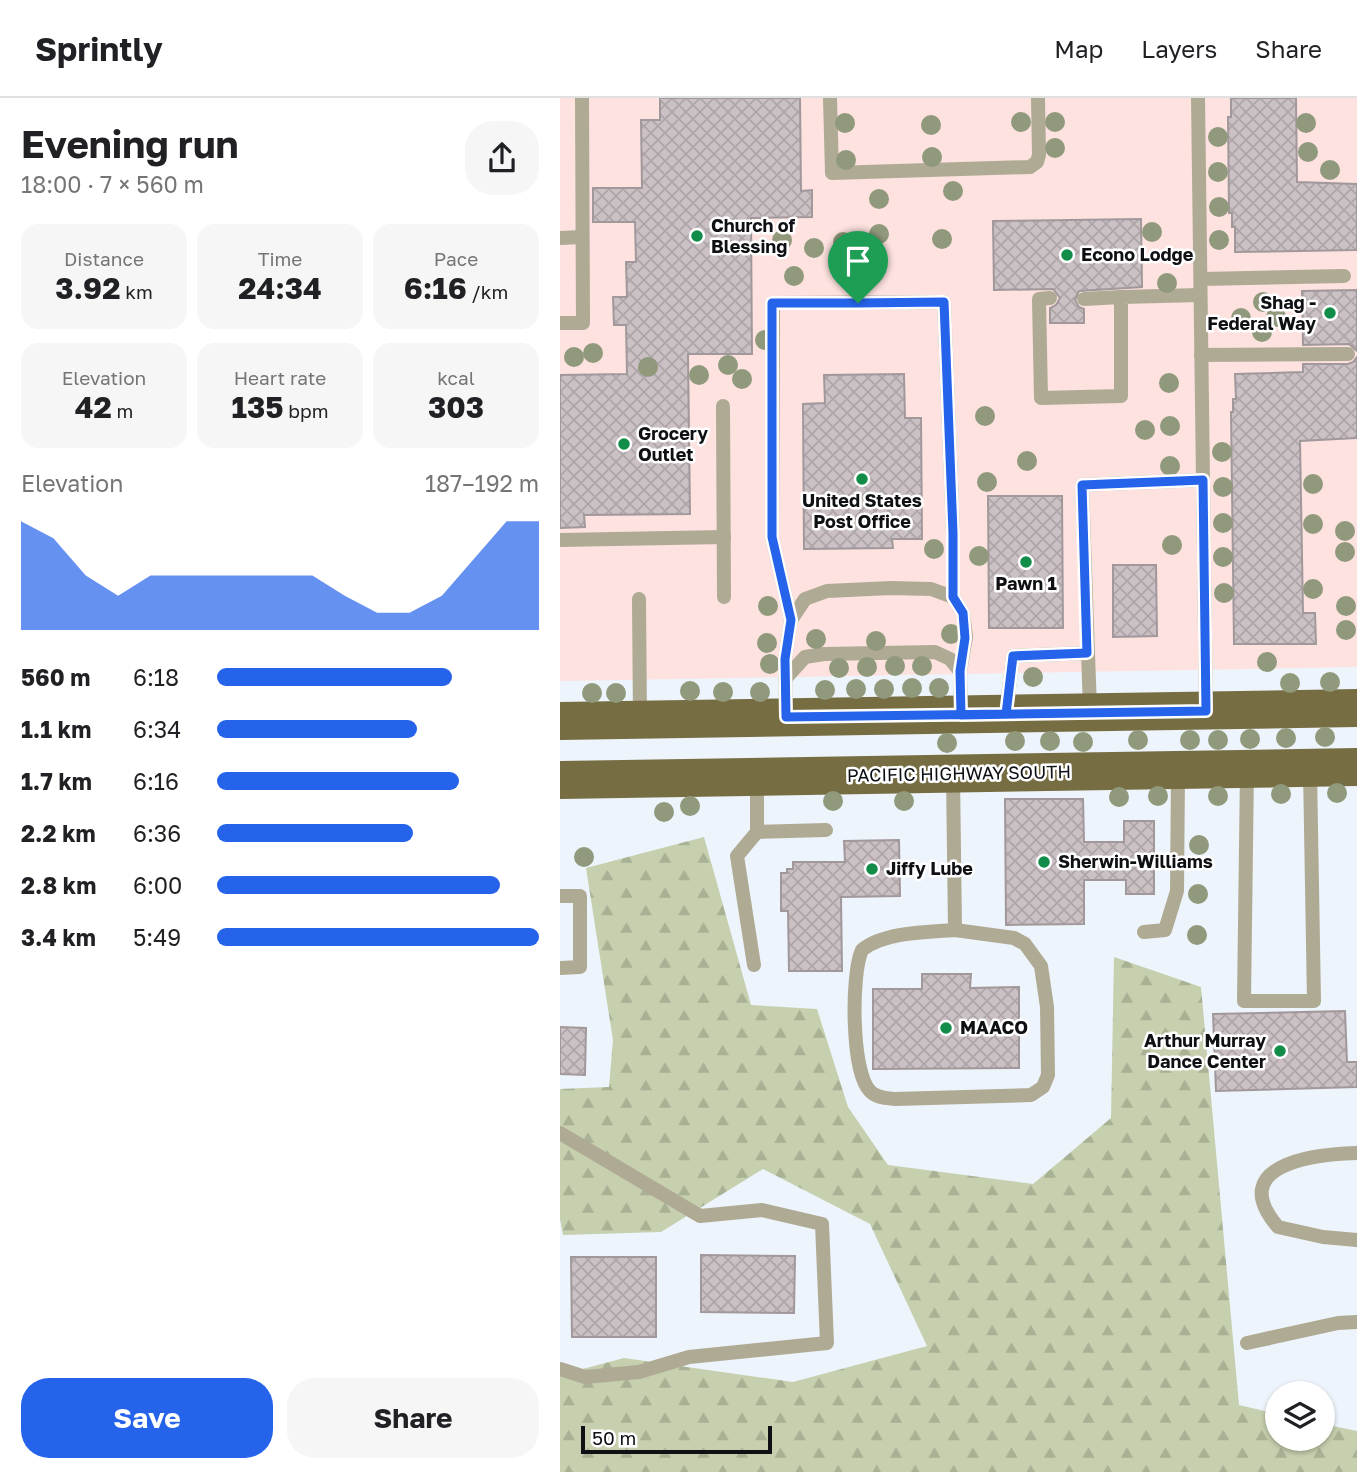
<!DOCTYPE html>
<meta charset="utf-8">
<style>
:root{--surface:#fff;--page:#f6f6f6;--text:#202124;--muted:#757577;--line:#e0e0e0;--accent:#2563eb}
body{margin:0;font-family:"Golos Text",sans-serif;background:var(--page);color:var(--text);height:100vh;display:flex;flex-direction:column;font-size:26px;white-space:nowrap}
*{box-sizing:border-box;margin:0}
p{font-size:23px;color:var(--muted)}
.icon{flex:none;width:38px;height:38px;fill:none;stroke:currentColor;stroke-width:2;stroke-linecap:round;stroke-linejoin:round}
.map{position:relative;flex:1;overflow:hidden}
.details{display:flex;flex-direction:column;background:var(--surface);width:560px}
.details>*{flex:none}
.fabs{position:absolute;left:705px;top:1283px;display:grid;gap:14px}
.fabs a{display:grid;place-items:center;width:70px;height:70px;border-radius:50%;background:var(--surface);box-shadow:0 2px 5px #0004;font-size:35px}
.scale{position:absolute;left:21px;bottom:18px;width:191px;box-sizing:border-box;padding-left:7px;border:4px solid #0e1013;border-top:0;font-size:19px;line-height:24px;white-space:nowrap;color:#0e1013;-webkit-text-stroke:5px #fff;paint-order:stroke}
.pin{position:absolute;display:grid;place-items:center;width:60px;height:60px;color:#fff;margin:-72px -30px;border-radius:50% 50% 50% 0;rotate:-45deg;box-shadow:0 0 7px #0007}
.pin .icon{rotate:45deg}
.round{display:grid;place-items:center;flex:none;width:74px;height:74px;border-radius:28px;background:var(--page)}
.overview{display:flex;align-items:center;justify-content:space-between;height:119px;padding:0 21px}
h1{font-size:38px;font-weight:700;line-height:52px}
.metrics{display:grid;grid-template-columns:repeat(3,1fr);gap:10px;height:119px;padding:7px 21px}
.metrics div{display:grid;align-content:center;border-radius:18px;background:var(--page);text-align:center}
.metrics b{font-size:30px;font-weight:700}
.metrics small{font-size:19px;font-weight:400}
.metrics p{font-size:19px}
.chart{height:196px;padding:14px 21px}
.chart p{display:flex;justify-content:space-between}
.chart svg{width:100%;height:126px;margin-top:7px;fill:var(--accent);opacity:.7}
.button{display:flex;gap:14px;margin-top:auto;padding:14px 21px}
.button a{flex:1;height:80px;border-radius:28px;background:var(--accent);color:#fff;font-size:28px;font-weight:700;line-height:80px;text-align:center}
.button a+a{background:var(--page);color:var(--text)}
ul{padding:0 21px;list-style:none;font-size:23px}
li{display:grid;grid-template-columns:112px 84px 1fr;align-items:center;height:52px}
li i{height:18px;border-radius:9px;background:var(--accent)}
header{display:flex;align-items:center;gap:42px;box-sizing:border-box;height:98px;padding:0 35px;background:var(--surface);border-bottom:2px solid var(--line)}
header strong{font-size:33px}
nav{display:flex;gap:38px;margin-inline-start:auto;font-size:24px}
main{display:flex;flex:1;min-height:0}
.map>svg:first-child{display:block}
.commercial{fill:#fde2df}
.forest{fill:url(#forest-firs)}
.building{fill:url(#building-cross-hatch);stroke:#a1989b;stroke-width:2}
.lines{fill:none;stroke-linecap:round;stroke-linejoin:round}
.service{stroke:#afaa93;stroke-width:14}
.primary{stroke:#766d42;stroke-width:38}
.tree{fill:#90997c}
.route-casing{stroke:#fff;stroke-width:14}
.route{stroke:#2563eb;stroke-width:9}
.poi-dot{fill:#128d49;stroke:#fff;stroke-width:2.5}
.labels{text-anchor:middle;stroke-width:5;stroke-linejoin:round;paint-order:stroke}
.poi-label{font-size:18px;font-weight:bold;fill:#0e1013;stroke:#fff;text-anchor:start}
.street-label{font-size:18px;fill:#0e1013;stroke:#fff}
</style>
<header>
<strong>Sprintly</strong>
<nav><a>Map</a><a>Layers</a><a>Share</a></nav>
</header>
<main>
<section class="details">
<div class="overview"><div><h1>Evening run</h1><p>18:00 · 7 × 560 m</p></div><a class="round"><svg class="icon" aria-label="share" viewBox="0 0 24 24"><path d="M12 15V3M7 8l5-5 5 5M5 13v7h14v-7"/></svg></a></div>
<div class="metrics">
<div><p>Distance</p><b>3.92<small> km</small></b></div>
<div><p>Time</p><b>24:34</b></div>
<div><p>Pace</p><b>6:16<small> /km</small></b></div>
</div>
<div class="metrics">
<div><p>Elevation</p><b>42<small> m</small></b></div>
<div><p>Heart rate</p><b>135<small> bpm</small></b></div>
<div><p>kcal</p><b>303</b></div>
</div>
<div class="chart"><p><span>Elevation</span>187–192 m</p>
<svg viewBox="0 0 160 44" preserveAspectRatio="none"><path d="M0 44V6L10 12L20 25L30 32L40 25L50 25L60 25L70 25L80 25L90 25L100 32L110 38L120 38L130 32L140 19L150 6L160 6V44z"/></svg>
</div>
<ul>
<li><b>560 m</b>6:18<i style="width:73%"></i></li>
<li><b>1.1 km</b>6:34<i style="width:62%"></i></li>
<li><b>1.7 km</b>6:16<i style="width:75%"></i></li>
<li><b>2.2 km</b>6:36<i style="width:61%"></i></li>
<li><b>2.8 km</b>6:00<i style="width:88%"></i></li>
<li><b>3.4 km</b>5:49<i style="width:100%"></i></li>
</ul>
<div class="button"><a>Save</a><a>Share</a></div>
</section>
<div class="map">
<svg width="797" height="1374" viewBox="0 0 797 1374">
<defs>
<pattern id="forest-firs" width="22" height="20" patternUnits="userSpaceOnUse" patternTransform="scale(1.75)"><rect width="22" height="20" fill="#c6cfae"/><path d="M5 1l3.5 6h-7zM16 11l3.5 6h-7z" fill="#a9b195"/></pattern>
<pattern id="building-cross-hatch" width="8" height="8" patternUnits="userSpaceOnUse" patternTransform="scale(1.75)"><rect width="8" height="8" fill="#cbc1c5"/><path d="M0 0l8 8M0 8l8-8" fill="none" stroke="#ada5a8"/></pattern>
</defs>
<rect width="100%" height="100%" fill="#edf4fb"/>
<!-- commercial -->
<polygon class="commercial" points="0,0 797,0 797,569 0,583"/>
<!-- forest -->
<polygon class="forest" points="144,739 191,907 257,911 288,1009 328,1067 473,1086 551,1020 554,859 641,889 679,1307 717,1316 718,1340 763,1340 763,1326 797,1333 797,1374 0,1374 0,1277 64,1260 233,1284 367,1248 310,1126 203,1071 101,1134 3,1137 0,1121 0,991 49,989 53,942 26,770"/>
<!-- building -->
<g class="building">
<polygon points="100,0 240,0 241,93 252,92 252,119 191,120 192,256 128,256 130,416 24,417 25,429 0,430 0,277 67,276 66,227 54,227 53,199 67,199 66,164 76,164 75,124 33,124 33,90 82,90 81,22 100,22"/>
<polygon points="671,0 736,0 737,84 797,86 797,152 675,154 675,129 672,129 672,115 669,115 668,19 671,19"/>
<polygon points="581,121 582,189 519,193 515,202 519,209 524,211 524,225 490,225 490,210 496,207 500,200 493,191 434,192 433,123"/>
<polygon points="797,192 797,253 789,246 743,247 742,193"/>
<polygon points="797,259 797,340 740,343 743,515 755,515 756,546 674,546 671,314 673,314 673,301 676,301 675,276 743,274 743,266 788,266 793,264"/>
<polygon points="344,276 345,320 361,320 362,441 332,441 333,450 244,451 243,306 265,305 264,277"/>
<polygon points="428,398 502,398 503,530 429,530"/>
<polygon points="553,467 596,467 597,538 553,539"/>
<polygon points="445,701 523,701 524,744 564,744 564,723 594,723 594,796 566,796 566,782 524,782 524,826 446,827"/>
<polygon points="339,742 340,798 281,799 282,873 229,873 228,813 221,813 221,775 227,775 227,771 233,771 233,764 285,764 284,743"/>
<polygon points="362,876 411,876 410,890 459,889 459,970 313,971 313,891 362,891"/>
<polygon points="785,913 787,964 797,964 797,989 656,993 653,916"/>
<polygon points="0,929 26,930 25,977 0,976"/>
<polygon points="141,1157 235,1158 234,1215 141,1214"/>
<polygon points="11,1159 96,1159 96,1239 12,1239"/>
</g>
<g class="lines">
<!-- service -->
<g class="service">
<polyline points="270,0 272,75 470,69 477,64 479,57 478,0"/>
<polyline points="638,0 646,612"/>
<polyline points="0,140 22,139"/>
<polyline points="641,181 784,178"/>
<polyline points="490,200 479,201 481,300 561,298 561,199 640,197"/>
<polyline points="524,201 561,199"/>
<polyline points="0,225 23,225 22,0"/>
<polyline points="641,257 788,256"/>
<polyline points="163,308 164,499"/>
<polyline points="0,442 164,439"/>
<polyline points="79,501 80,622"/>
<polyline points="231,522 212,439 213,205 384,204 393,435 393,499"/>
<polyline points="225,581 245,559 264,556 375,554 390,561 400,573"/>
<polyline points="530,611 522,387 643,382"/>
<polyline points="446,615 453,558 527,555"/>
<polyline points="226,618 225,561 231,522 245,501 267,493 331,490 371,491 393,499 403,515 406,539 400,573 401,615"/>
<polyline points="687,671 684,903 754,903 750,672"/>
<polyline points="393,676 395,832"/>
<polyline points="197,681 197,734 266,732"/>
<polyline points="0,798 20,798 20,869 0,870"/>
<path d="M395,832l59,8 11,6 16,22 6,41 1,68 -5,12 -12,8 -136,4c-9,-1 -19,-1 -25,-8 -19,-19 -19,-118 -8,-141 21,-18 66,-18 93,-20z"/>
<polyline points="584,834 605,832 617,793 618,673"/>
<polyline points="194,867 177,758 197,734"/>
<polyline points="0,1035 140,1118 202,1112 262,1126 267,1245 129,1259 79,1274 25,1279 0,1271"/>
<path d="M797,1055c-43,1 -132,12 -79,74l45,10 34,3"/>
<polyline points="687,1245 778,1225 797,1224"/>
</g>
<!-- primary -->
<g class="primary">
<polyline points="0,623 797,610"/>
<polyline points="0,682 797,669"/>
</g>
</g>
<!-- trees -->
<g class="tree">
<circle cx="461" cy="24" r="10"/>
<circle cx="495" cy="24" r="10"/>
<circle cx="285" cy="25" r="10"/>
<circle cx="746" cy="25" r="10"/>
<circle cx="371" cy="27" r="10"/>
<circle cx="658" cy="39" r="10"/>
<circle cx="495" cy="50" r="10"/>
<circle cx="748" cy="54" r="10"/>
<circle cx="372" cy="59" r="10"/>
<circle cx="286" cy="62" r="10"/>
<circle cx="770" cy="72" r="10"/>
<circle cx="658" cy="74" r="10"/>
<circle cx="393" cy="93" r="10"/>
<circle cx="319" cy="101" r="10"/>
<circle cx="659" cy="109" r="10"/>
<circle cx="592" cy="134" r="10"/>
<circle cx="319" cy="136" r="10"/>
<circle cx="382" cy="141" r="10"/>
<circle cx="222" cy="142" r="10"/>
<circle cx="659" cy="142" r="10"/>
<circle cx="283" cy="144" r="10"/>
<circle cx="254" cy="150" r="10"/>
<circle cx="234" cy="178" r="10"/>
<circle cx="607" cy="185" r="10"/>
<circle cx="703" cy="204" r="10"/>
<circle cx="716" cy="219" r="10"/>
<circle cx="681" cy="220" r="10"/>
<circle cx="702" cy="234" r="10"/>
<circle cx="205" cy="242" r="10"/>
<circle cx="33" cy="255" r="10"/>
<circle cx="14" cy="259" r="10"/>
<circle cx="168" cy="267" r="10"/>
<circle cx="88" cy="269" r="10"/>
<circle cx="139" cy="277" r="10"/>
<circle cx="182" cy="281" r="10"/>
<circle cx="609" cy="285" r="10"/>
<circle cx="425" cy="318" r="10"/>
<circle cx="610" cy="328" r="10"/>
<circle cx="585" cy="332" r="10"/>
<circle cx="662" cy="354" r="10"/>
<circle cx="467" cy="363" r="10"/>
<circle cx="610" cy="368" r="10"/>
<circle cx="427" cy="384" r="10"/>
<circle cx="753" cy="386" r="10"/>
<circle cx="663" cy="389" r="10"/>
<circle cx="663" cy="425" r="10"/>
<circle cx="753" cy="426" r="10"/>
<circle cx="785" cy="433" r="10"/>
<circle cx="612" cy="447" r="10"/>
<circle cx="374" cy="451" r="10"/>
<circle cx="785" cy="454" r="10"/>
<circle cx="419" cy="458" r="10"/>
<circle cx="663" cy="459" r="10"/>
<circle cx="753" cy="491" r="10"/>
<circle cx="664" cy="495" r="10"/>
<circle cx="208" cy="508" r="10"/>
<circle cx="786" cy="508" r="10"/>
<circle cx="786" cy="532" r="10"/>
<circle cx="391" cy="536" r="10"/>
<circle cx="256" cy="541" r="10"/>
<circle cx="316" cy="543" r="10"/>
<circle cx="207" cy="545" r="10"/>
<circle cx="707" cy="564" r="10"/>
<circle cx="210" cy="566" r="10"/>
<circle cx="335" cy="568" r="10"/>
<circle cx="362" cy="568" r="10"/>
<circle cx="307" cy="569" r="10"/>
<circle cx="279" cy="570" r="10"/>
<circle cx="473" cy="579" r="10"/>
<circle cx="770" cy="584" r="10"/>
<circle cx="730" cy="585" r="10"/>
<circle cx="352" cy="590" r="10"/>
<circle cx="379" cy="590" r="10"/>
<circle cx="296" cy="591" r="10"/>
<circle cx="324" cy="591" r="10"/>
<circle cx="265" cy="592" r="10"/>
<circle cx="130" cy="593" r="10"/>
<circle cx="163" cy="594" r="10"/>
<circle cx="200" cy="594" r="10"/>
<circle cx="32" cy="595" r="10"/>
<circle cx="56" cy="595" r="10"/>
<circle cx="765" cy="639" r="10"/>
<circle cx="726" cy="640" r="10"/>
<circle cx="690" cy="641" r="10"/>
<circle cx="578" cy="642" r="10"/>
<circle cx="630" cy="642" r="10"/>
<circle cx="658" cy="642" r="10"/>
<circle cx="455" cy="643" r="10"/>
<circle cx="490" cy="643" r="10"/>
<circle cx="523" cy="644" r="10"/>
<circle cx="387" cy="645" r="10"/>
<circle cx="777" cy="695" r="10"/>
<circle cx="721" cy="696" r="10"/>
<circle cx="598" cy="698" r="10"/>
<circle cx="658" cy="698" r="10"/>
<circle cx="559" cy="699" r="10"/>
<circle cx="273" cy="703" r="10"/>
<circle cx="344" cy="703" r="10"/>
<circle cx="130" cy="708" r="10"/>
<circle cx="104" cy="714" r="10"/>
<circle cx="639" cy="747" r="10"/>
<circle cx="24" cy="759" r="10"/>
<circle cx="638" cy="796" r="10"/>
<circle cx="637" cy="837" r="10"/>
</g>
<g class="lines">
<!-- route casing -->
<g class="route-casing">
<polyline id="route" points="298,205 212,205 212,439 231,522 225,561 226,619 446,616 453,558 527,555 522,387 643,382 646,613 401,617 400,573 405,540 403,515 393,499 393,435 384,204 298,205"/>
</g>
<!-- route -->
<use href="#route" class="route"/>
</g>
<!-- markers -->
<g class="poi-dot">
<circle cx="137" cy="138" r="7"/>
<circle cx="507" cy="157" r="7"/>
<circle cx="770" cy="215" r="7"/>
<circle cx="64" cy="346" r="7"/>
<circle cx="302" cy="381" r="7"/>
<circle cx="466" cy="464" r="7"/>
<circle cx="484" cy="764" r="7"/>
<circle cx="312" cy="771" r="7"/>
<circle cx="386" cy="930" r="7"/>
<circle cx="720" cy="953" r="7"/>
</g>
<g class="labels">
<!-- poi labels -->
<g class="poi-label">
<text x="151" y="134">Church of<tspan x="151" dy="21">Blessing</tspan></text>
<text x="521" y="163">Econo Lodge</text>
<text x="756" y="211" text-anchor="end">Shag -<tspan x="756" dy="21">Federal Way</tspan></text>
<text x="78" y="342">Grocery<tspan x="78" dy="21">Outlet</tspan></text>
<text x="302" y="409" text-anchor="middle">United States<tspan x="302" dy="21">Post Office</tspan></text>
<text x="466" y="492" text-anchor="middle">Pawn 1</text>
<text x="498" y="770">Sherwin-Williams</text>
<text x="326" y="777">Jiffy Lube</text>
<text x="400" y="936">MAACO</text>
<text x="706" y="949" text-anchor="end">Arthur Murray<tspan x="706" dy="21">Dance Center</tspan></text>
</g>
<!-- street labels -->
<g class="street-label">
<text transform="translate(399 676) rotate(-1)" y="6">PACIFIC HIGHWAY SOUTH</text>
</g>
</g>
</svg>
<div class="fabs">
<a><svg class="icon" aria-label="layers" viewBox="0 0 24 24"><path d="M12 4l9 5-9 5-9-5zM3 14l9 5 9-5"/></svg></a>
</div>
<div class="scale">50 m</div>
<div class="pin" style="left:298px;top:205px;background:#1e9e55"><svg class="icon" aria-label="arrive" viewBox="0 0 24 24"><path d="M6 21V4h12l-3 4 3 4H6"/></svg></div>
</div>
</main>
